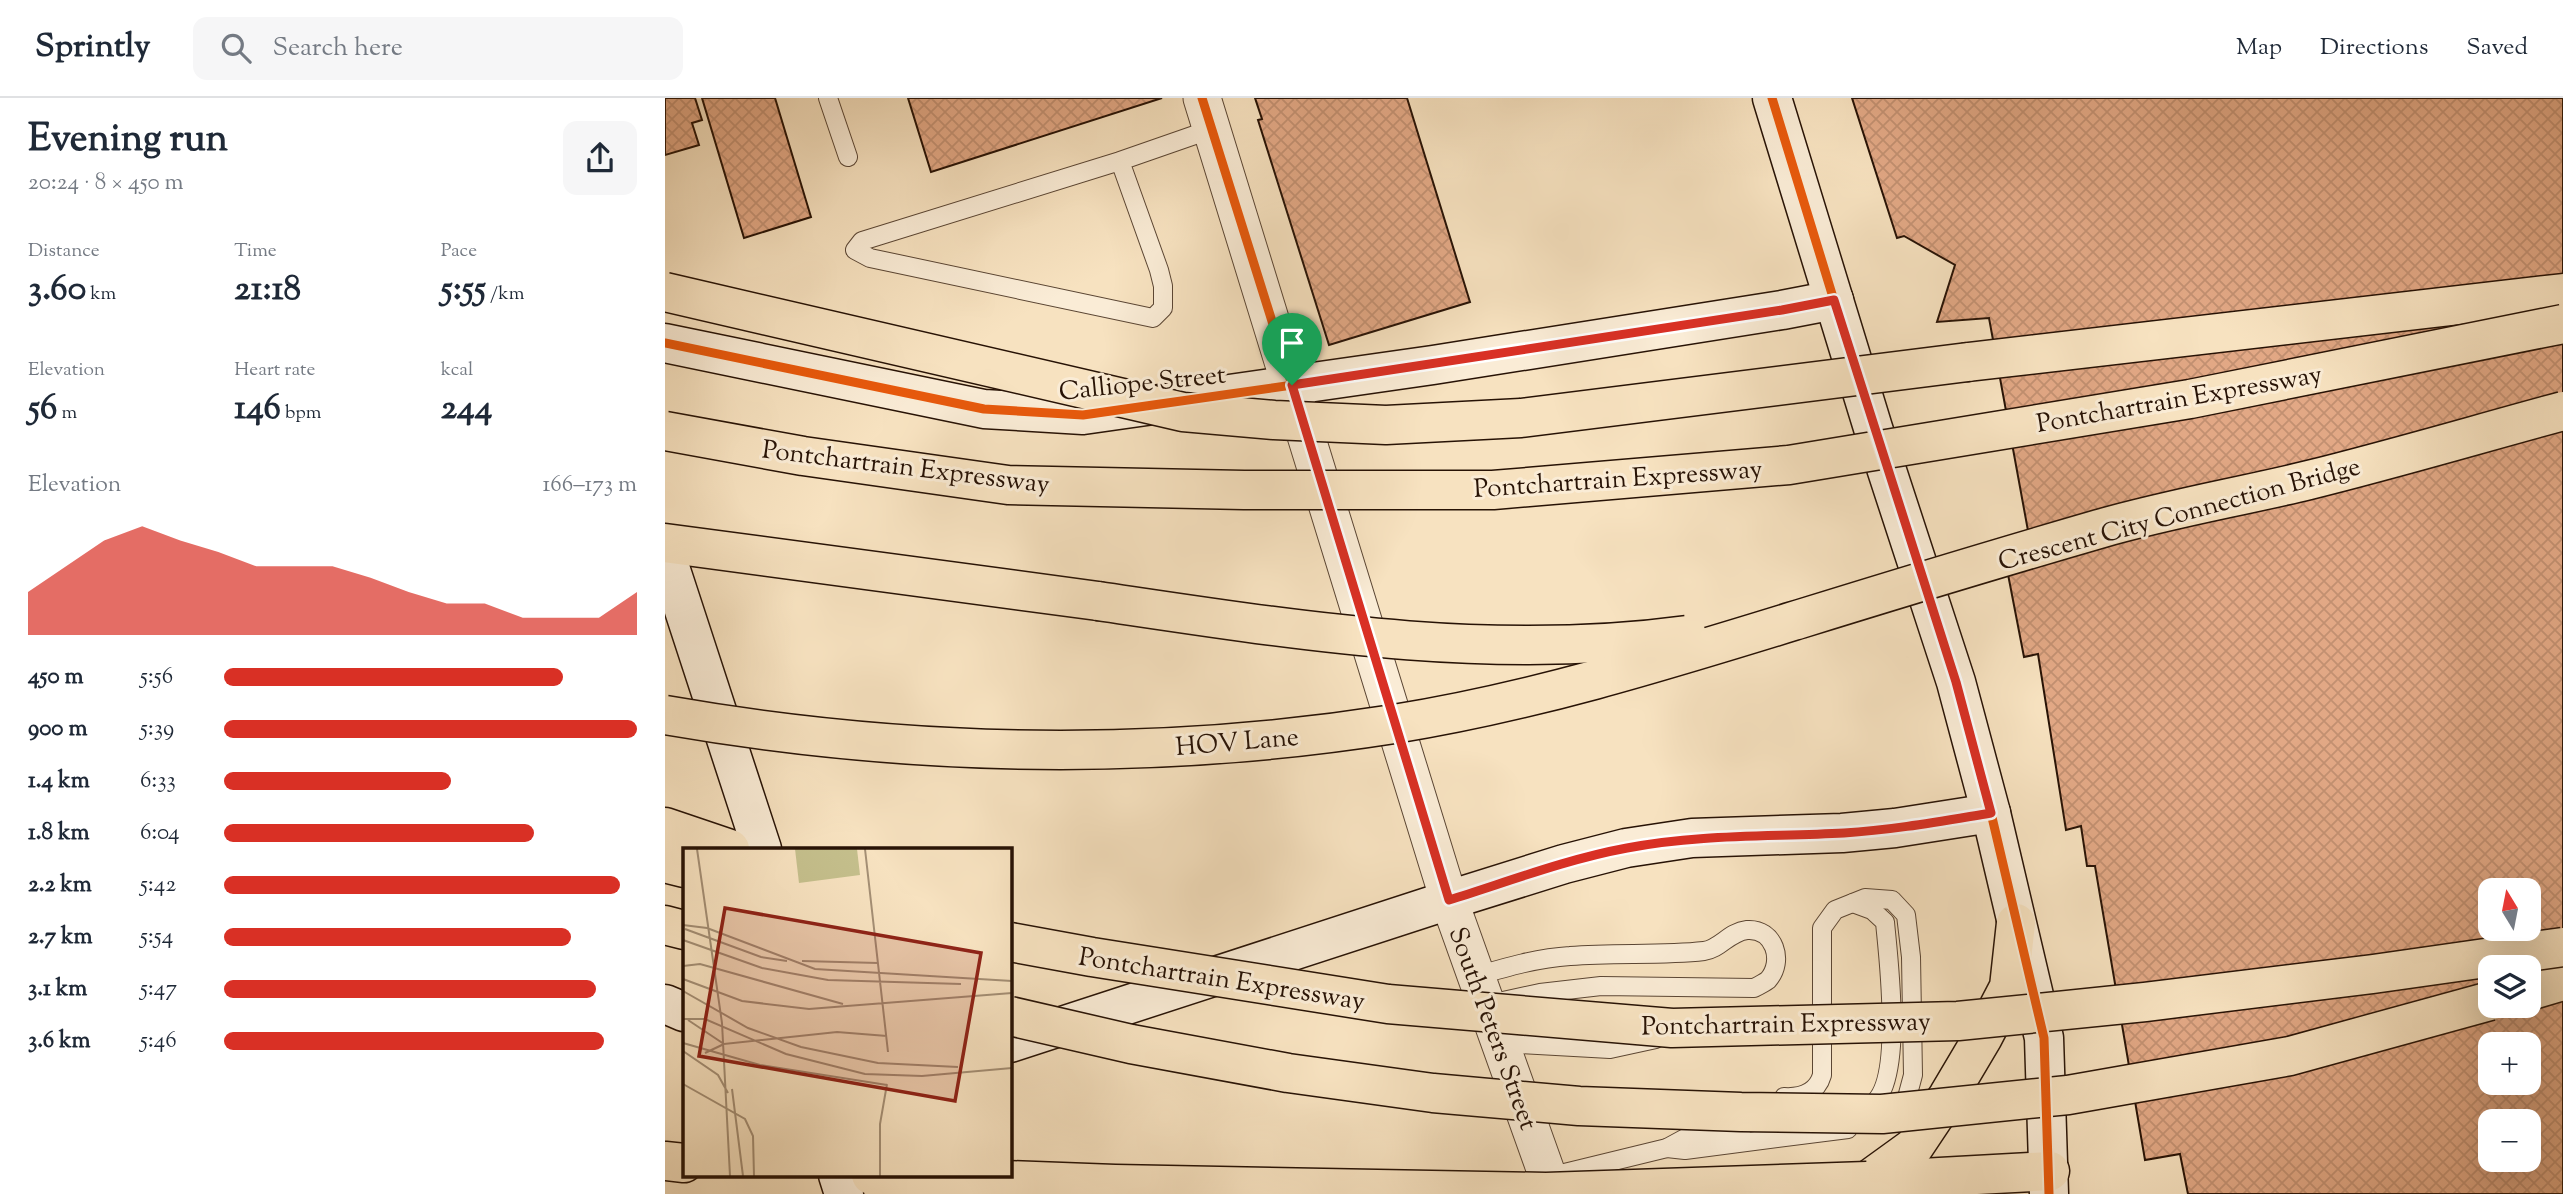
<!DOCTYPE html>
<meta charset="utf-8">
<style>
:root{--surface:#fff;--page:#f6f6f7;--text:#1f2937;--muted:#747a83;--line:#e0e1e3;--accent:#d93025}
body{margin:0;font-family:"Sorts Mill Goudy",serif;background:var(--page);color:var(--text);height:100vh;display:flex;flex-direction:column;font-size:26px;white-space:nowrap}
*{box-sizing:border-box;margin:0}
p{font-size:23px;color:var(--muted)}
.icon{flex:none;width:38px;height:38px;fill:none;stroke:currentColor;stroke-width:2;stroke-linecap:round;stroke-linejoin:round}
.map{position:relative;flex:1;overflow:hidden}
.drawer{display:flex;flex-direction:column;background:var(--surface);width:665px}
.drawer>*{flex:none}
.needle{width:46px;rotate:350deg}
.buttons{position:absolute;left:1813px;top:780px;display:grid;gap:14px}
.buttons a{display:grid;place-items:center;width:63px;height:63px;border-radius:14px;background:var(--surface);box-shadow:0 7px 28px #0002;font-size:35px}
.pin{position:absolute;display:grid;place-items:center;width:60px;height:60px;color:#fff;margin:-72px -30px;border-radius:50% 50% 50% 0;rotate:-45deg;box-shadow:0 0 7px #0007}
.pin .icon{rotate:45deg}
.round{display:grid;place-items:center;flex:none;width:74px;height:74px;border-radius:14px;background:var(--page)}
.summary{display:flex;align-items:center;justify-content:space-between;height:119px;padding:0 28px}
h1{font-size:38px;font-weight:800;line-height:52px}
.metrics{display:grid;grid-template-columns:repeat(3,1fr);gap:10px;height:119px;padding:7px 28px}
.metrics div{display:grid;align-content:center}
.metrics b{font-size:35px;font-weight:800}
.metrics small{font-size:19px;font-weight:400}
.metrics p{font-size:19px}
.chart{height:196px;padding:14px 28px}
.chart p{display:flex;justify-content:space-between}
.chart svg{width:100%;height:126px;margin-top:7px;fill:var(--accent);opacity:.7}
ul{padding:0 28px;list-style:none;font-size:23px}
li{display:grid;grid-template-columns:112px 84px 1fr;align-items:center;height:52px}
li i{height:18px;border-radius:9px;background:var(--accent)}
header{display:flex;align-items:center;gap:42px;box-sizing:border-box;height:98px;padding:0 35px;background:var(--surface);border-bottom:2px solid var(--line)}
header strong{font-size:33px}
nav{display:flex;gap:38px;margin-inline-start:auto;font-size:24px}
.search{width:490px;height:63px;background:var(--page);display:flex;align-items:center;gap:18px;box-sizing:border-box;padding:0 24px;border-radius:14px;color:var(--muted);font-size:26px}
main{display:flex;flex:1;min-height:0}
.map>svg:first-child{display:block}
.building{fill:url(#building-cross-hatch);stroke:#271205;stroke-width:2;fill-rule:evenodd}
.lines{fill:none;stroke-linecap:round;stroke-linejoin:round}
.lane-casing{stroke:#5b4634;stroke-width:20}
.street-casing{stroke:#5b4634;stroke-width:39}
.secondary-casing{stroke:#271205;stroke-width:41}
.highway-casing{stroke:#271205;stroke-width:41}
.lane{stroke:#faecd6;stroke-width:18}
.street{stroke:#faecd6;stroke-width:37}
.secondary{stroke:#faecd6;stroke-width:38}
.highway{stroke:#f7e2c0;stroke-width:38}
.highway-bridge-casing{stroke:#271205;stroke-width:41;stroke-linecap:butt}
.highway-bridge{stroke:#f7e2c0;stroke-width:38}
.cycleway-casing{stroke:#faecd6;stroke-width:13}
.cycleway{stroke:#e8590c;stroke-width:9}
.route-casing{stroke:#fff;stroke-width:14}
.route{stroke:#d93025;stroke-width:9}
.labels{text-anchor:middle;stroke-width:6;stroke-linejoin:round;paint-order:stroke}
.street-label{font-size:26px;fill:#271205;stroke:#faecd6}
.inset-road{fill:none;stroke:#a48f75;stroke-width:2}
.view{fill:#8f2418;fill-opacity:0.15;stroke:#8f2418;stroke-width:3.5}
.inset-edge{fill:none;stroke:#271205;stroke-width:3.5}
</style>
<header>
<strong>Sprintly</strong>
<div class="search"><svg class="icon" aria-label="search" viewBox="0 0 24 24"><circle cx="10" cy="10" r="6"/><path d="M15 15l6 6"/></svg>Search here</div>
<nav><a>Map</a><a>Directions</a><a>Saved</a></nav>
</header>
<main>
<section class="drawer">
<div class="summary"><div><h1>Evening run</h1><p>20:24 · 8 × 450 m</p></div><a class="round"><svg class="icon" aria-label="share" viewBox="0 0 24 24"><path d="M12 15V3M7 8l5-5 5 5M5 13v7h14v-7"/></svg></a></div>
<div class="metrics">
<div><p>Distance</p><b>3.60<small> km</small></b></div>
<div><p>Time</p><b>21:18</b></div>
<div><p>Pace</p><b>5:55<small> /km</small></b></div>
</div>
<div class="metrics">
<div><p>Elevation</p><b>56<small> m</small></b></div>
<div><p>Heart rate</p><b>146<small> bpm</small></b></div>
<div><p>kcal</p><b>244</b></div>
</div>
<div class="chart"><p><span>Elevation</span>166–173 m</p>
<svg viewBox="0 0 160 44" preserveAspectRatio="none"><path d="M0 44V29L10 20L20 11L30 6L40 11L50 15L60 20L70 20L80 20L90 24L100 29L110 33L120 33L130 38L140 38L150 38L160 29V44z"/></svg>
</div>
<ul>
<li><b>450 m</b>5:56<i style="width:82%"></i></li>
<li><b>900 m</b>5:39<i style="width:100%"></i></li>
<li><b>1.4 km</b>6:33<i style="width:55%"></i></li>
<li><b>1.8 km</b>6:04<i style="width:75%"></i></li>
<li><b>2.2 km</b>5:42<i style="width:96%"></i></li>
<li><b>2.7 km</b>5:54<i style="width:84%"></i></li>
<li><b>3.1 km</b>5:47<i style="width:90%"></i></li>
<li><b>3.6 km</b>5:46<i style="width:92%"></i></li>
</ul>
</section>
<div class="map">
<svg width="1898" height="1096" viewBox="0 0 1898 1096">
<defs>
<pattern id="building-cross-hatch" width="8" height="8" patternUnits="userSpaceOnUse" patternTransform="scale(1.75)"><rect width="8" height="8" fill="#e2a885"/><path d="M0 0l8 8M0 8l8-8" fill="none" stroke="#c29071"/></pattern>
</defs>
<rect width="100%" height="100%" fill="#f7e2c0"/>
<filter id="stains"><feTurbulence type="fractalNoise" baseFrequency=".00286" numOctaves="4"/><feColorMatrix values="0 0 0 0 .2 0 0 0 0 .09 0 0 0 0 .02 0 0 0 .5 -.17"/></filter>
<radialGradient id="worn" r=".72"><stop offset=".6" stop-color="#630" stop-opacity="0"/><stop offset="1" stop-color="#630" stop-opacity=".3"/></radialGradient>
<!-- building -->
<g class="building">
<polygon points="0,0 30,0 37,22 27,25 34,47 0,57"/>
<polygon points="37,0 110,0 146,119 79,140"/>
<polygon points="243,0 497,0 266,74"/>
<polygon points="590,0 742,0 805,204 664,247 593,22 597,21"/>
<path d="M1187,0h711v1096h-375l-8,-40 -35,6 -50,-294h-8l-6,-40 -15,4 -28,-176 -14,3 -18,-93 27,-6 -44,-240 -52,4 18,-57 -51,-29 -7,2zM1825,793h39v38h-39zM1825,870h39v38h-39zM1825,947h39v38h-39zM1825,1024h39v38h-39z"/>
</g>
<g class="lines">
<!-- lane casing -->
<g class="lane-casing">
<g id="lane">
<polyline points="163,0 183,59"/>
<polyline points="455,63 494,172 498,188 498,210 488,220 205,160 190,152 197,143 455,63 547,31"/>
<path d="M1188,805l19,7 13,12c3,35 22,176 -21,186"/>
<path d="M811,878c31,-9 62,-18 94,-20 45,-4 90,0 134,-5 16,-2 25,-19 43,-21 27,-2 38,31 21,50 -4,3 -10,6 -14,8l-153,-2 -61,7 -37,8"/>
<polyline points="835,945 945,951 991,941"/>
<path d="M1119,999c17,1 33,-4 38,-22v-147l13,-18 30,-12 27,2 14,15 5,42 2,118 -8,30 -10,5"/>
<polyline points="1002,1050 1020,1052 1183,1031"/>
<polyline points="883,1079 1002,1050 1026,1037 1078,1029"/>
</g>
</g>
<!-- street casing -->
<g class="street-casing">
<polyline id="street" points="537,0 784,802 889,1096"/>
</g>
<!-- secondary casing -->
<g class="secondary-casing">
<g id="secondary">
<polyline points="1107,0 1208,330 1291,584 1326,715 1379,940 1384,1096"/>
<polyline points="0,245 319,311 418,317 768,267 1117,212 1169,202"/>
<polyline points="0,454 97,751"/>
<polyline points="0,906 19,914"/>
<polyline points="345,945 784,802 899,766 961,750 1027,740 1177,735 1230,730 1326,715"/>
<polyline points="173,1077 179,1096"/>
</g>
</g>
<!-- highway casing -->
<g class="highway-casing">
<g id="highway">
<polyline points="1303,264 1898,195"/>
<polyline points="0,445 433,503"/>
<polyline points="0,729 65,751"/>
<polyline points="0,765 19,770"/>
<polyline points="0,827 19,832"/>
<polyline points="1864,893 1898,883"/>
<polyline points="0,1063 19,1065"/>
<polyline points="1202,1083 1249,1049 1283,998 1318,939 1344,889 1351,825"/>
<polyline points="1202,1083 1385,1073"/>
</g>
</g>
<!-- lane -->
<use href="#lane" class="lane"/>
<!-- street -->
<use href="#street" class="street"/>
<!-- secondary -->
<use href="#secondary" class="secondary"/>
<!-- highway -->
<use href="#highway" class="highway"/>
<!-- highway-bridge casing -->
<g class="highway-bridge-casing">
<g id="highway-bridge">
<polyline points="0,194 518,314 609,322 721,327 856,320 1303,264"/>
<polyline points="0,333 138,358 343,387 579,392 828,392 1124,367 1525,301 1898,226"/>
<path d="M433,503c197,29 390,61 589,34"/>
<path d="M0,617c241,42 487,47 729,9 138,-22 273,-64 406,-105 100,-31 199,-61 299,-90 69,-20 140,-32 210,-49 85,-21 169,-46 254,-69"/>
<polyline points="345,844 427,859 723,906 1007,930 1293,923 1480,904 1708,876 1898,849"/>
<polyline points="345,918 466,946 623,975 768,995 914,1008 1076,1014 1217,1016 1403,997 1625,958 1825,903"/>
<polyline points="206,1077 450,1086 881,1094 1202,1083"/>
</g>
</g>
<!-- highway-bridge -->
<use href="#highway-bridge" class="highway-bridge"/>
<!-- cycleway casing -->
<g class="cycleway-casing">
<g id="cycleway">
<polyline points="537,0 627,287"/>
<polyline points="1107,0 1208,330 1291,584 1326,715 1379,940 1384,1096"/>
<polyline points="0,245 319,311 418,317 768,267 1117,212 1169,202"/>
</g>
</g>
<!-- cycleway -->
<use href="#cycleway" class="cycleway"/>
</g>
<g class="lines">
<!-- route casing -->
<g class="route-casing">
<path id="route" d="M1169,202l122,382 35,131c-49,8 -98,17 -147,20 -73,4 -145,1 -217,15 -60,11 -120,34 -178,52l-157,-515 490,-75z"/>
</g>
<!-- route -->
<use href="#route" class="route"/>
</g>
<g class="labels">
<!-- street labels -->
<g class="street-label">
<text transform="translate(477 284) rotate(-6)" y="9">Calliope Street</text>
<text transform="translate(1514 300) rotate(-10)" y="9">Pontchartrain Expressway</text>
<text transform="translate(241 368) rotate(7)" y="9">Pontchartrain Expressway</text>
<text transform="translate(953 380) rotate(-4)" y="9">Pontchartrain Expressway</text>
<text transform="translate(1514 415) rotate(-15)" y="9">Crescent City Connection Bridge</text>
<text transform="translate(572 643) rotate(-5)" y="9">HOV Lane</text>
<text transform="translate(557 880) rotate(9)" y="9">Pontchartrain Expressway</text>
<text transform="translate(1121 925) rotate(-1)" y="9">Pontchartrain Expressway</text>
<text transform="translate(829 930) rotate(70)" y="9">South Peters Street</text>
</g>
</g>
<!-- overview -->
<g transform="translate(18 750)">
<rect width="329" height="329" fill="#f7e2c0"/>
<path d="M112,1h62l3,26 -61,8z" fill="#c5c08d"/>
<path class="inset-road" d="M14,1l25,174 8,153M182,1l23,203M0,77l24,3 108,41 197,12M2,81l76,28 26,4M0,92l79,28 66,12 133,4M119,113l76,2M0,118l17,-2 143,40M0,131l59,22 67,8 203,-16M0,143l65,37 53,19 77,16 80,4M0,171h22l81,35 79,20 57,2 90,-8M5,172l36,24 113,-12 50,4M0,195l77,22 127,20M0,203l35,24 10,18M22,205l19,-9M0,236l62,35 8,17 1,40M49,241l11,87M197,328v-52l7,-40"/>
<path class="view" d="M42,60l256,45 -26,148 -256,-45z"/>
<rect width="329" height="329" class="inset-edge"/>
</g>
<rect width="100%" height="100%" filter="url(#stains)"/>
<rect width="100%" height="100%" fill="url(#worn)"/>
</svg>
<div class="buttons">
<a><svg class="needle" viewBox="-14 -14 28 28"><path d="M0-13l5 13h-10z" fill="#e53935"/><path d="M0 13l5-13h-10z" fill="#747a83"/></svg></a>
<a><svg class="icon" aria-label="layers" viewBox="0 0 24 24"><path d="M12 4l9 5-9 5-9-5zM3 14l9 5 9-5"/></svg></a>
<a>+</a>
<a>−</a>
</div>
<div class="pin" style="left:627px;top:287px;background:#1e9e55"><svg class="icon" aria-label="arrive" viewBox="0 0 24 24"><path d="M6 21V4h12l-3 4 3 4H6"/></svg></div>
</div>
</main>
